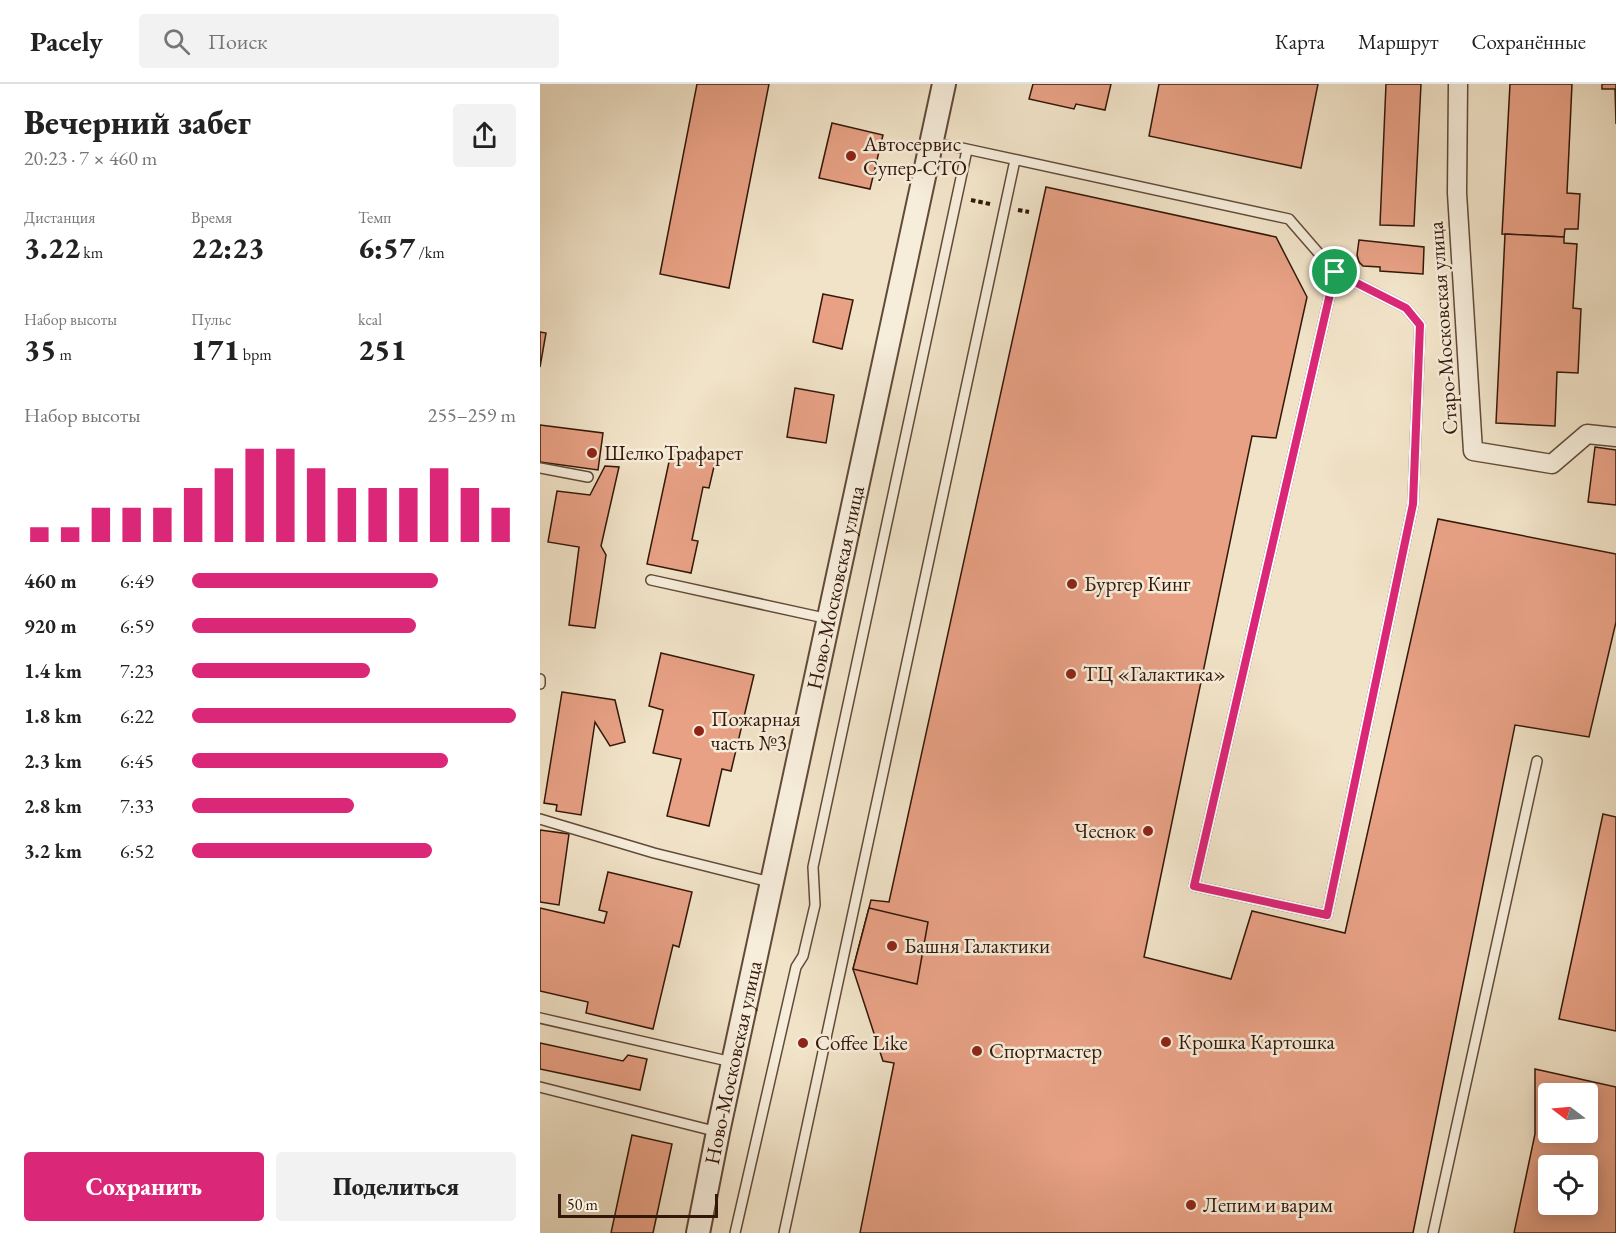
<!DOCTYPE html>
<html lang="ru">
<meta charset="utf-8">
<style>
:root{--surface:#fff;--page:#f2f2f2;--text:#222;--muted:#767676;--line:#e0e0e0;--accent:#db2777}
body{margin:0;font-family:"EB Garamond",serif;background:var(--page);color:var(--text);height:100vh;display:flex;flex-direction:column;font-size:22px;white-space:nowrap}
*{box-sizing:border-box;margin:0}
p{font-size:20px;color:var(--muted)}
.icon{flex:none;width:33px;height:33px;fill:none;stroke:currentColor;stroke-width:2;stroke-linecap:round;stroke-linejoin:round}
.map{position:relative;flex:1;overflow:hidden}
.details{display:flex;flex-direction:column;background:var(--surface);width:540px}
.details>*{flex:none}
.needle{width:39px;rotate:286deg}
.controls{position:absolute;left:998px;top:999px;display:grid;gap:12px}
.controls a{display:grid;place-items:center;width:60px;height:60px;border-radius:6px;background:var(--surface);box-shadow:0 3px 15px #0003;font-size:30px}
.scale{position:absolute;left:18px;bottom:15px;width:160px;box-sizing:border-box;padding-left:6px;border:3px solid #331708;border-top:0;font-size:16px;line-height:21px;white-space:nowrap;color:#331708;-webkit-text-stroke:4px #f6eddb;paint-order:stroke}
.pin{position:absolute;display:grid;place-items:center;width:51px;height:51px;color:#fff;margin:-26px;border:3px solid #fff;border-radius:50%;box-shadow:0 2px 6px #0007}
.round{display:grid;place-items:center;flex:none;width:63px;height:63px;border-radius:6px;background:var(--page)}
.headline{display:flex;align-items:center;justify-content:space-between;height:102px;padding:0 24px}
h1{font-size:33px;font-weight:800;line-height:45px}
.figures{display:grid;grid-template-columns:repeat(3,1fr);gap:9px;height:102px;padding:6px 24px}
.figures div{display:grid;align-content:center}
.figures b{font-size:30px;font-weight:800}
.figures small{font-size:16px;font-weight:400}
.figures p{font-size:16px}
.chart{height:168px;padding:12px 24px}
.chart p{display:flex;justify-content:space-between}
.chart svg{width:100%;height:108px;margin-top:6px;stroke:var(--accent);stroke-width:6}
.cta{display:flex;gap:12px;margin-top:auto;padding:12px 24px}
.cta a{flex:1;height:69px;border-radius:6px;background:var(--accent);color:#fff;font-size:24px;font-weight:800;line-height:69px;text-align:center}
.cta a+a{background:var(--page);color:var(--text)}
ul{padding:0 24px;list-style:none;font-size:20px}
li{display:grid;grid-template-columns:96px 72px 1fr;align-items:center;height:45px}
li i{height:15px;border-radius:8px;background:var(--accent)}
header{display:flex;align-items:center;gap:36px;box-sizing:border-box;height:84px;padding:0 30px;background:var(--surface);border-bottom:2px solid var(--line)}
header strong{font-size:28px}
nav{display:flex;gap:33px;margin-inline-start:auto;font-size:21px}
.search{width:420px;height:54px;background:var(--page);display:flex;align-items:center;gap:15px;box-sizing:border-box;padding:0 21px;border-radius:6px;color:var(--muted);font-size:22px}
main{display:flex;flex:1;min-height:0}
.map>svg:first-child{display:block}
.building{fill:#e8a185;stroke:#331708;stroke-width:1.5;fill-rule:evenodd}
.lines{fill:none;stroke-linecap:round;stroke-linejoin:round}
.service-casing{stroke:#624a38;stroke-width:12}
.minor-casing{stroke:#624a38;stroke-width:21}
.tertiary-casing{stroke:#624a38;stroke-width:26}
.path{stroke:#331708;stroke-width:4;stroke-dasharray:4.5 3;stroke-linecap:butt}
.service{stroke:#f6eddb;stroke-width:9}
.minor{stroke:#f6eddb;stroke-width:18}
.tertiary{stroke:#f6eddb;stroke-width:22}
.route-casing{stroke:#fff;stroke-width:12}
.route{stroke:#db2777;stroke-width:8}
.poi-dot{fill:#8f2418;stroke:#f6eddb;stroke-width:2}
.labels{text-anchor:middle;stroke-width:5;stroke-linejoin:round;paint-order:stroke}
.poi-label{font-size:21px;fill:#331708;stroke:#f6eddb;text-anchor:start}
.street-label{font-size:21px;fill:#331708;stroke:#f6eddb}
</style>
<header>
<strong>Pacely</strong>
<div class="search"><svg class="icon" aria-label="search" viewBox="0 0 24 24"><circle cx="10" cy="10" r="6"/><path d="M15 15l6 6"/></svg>Поиск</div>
<nav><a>Карта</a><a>Маршрут</a><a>Сохранённые</a></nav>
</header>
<main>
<section class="details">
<div class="headline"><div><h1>Вечерний забег</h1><p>20:23 · 7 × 460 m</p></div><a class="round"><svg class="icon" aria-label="share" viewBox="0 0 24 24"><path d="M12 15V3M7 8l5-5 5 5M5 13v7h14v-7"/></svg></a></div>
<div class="figures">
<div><p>Дистанция</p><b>3.22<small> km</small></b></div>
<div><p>Время</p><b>22:23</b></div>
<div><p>Темп</p><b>6:57<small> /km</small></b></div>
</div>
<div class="figures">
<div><p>Набор высоты</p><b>35<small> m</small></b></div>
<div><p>Пульс</p><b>171<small> bpm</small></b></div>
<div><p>kcal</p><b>251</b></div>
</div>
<div class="chart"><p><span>Набор высоты</span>255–259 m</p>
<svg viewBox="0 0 160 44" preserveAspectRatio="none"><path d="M5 44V38M15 44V38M25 44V30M35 44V30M45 44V30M55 44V22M65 44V14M75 44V6M85 44V6M95 44V14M105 44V22M115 44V22M125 44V22M135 44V14M145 44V22M155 44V30"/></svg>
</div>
<ul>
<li><b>460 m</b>6:49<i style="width:76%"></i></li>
<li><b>920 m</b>6:59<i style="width:69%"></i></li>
<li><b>1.4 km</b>7:23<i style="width:55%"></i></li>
<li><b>1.8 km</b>6:22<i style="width:100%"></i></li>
<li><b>2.3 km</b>6:45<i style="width:79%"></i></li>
<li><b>2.8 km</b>7:33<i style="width:50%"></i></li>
<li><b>3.2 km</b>6:52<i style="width:74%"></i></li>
</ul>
<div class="cta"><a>Сохранить</a><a>Поделиться</a></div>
</section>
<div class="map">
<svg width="1076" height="1149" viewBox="0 0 1076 1149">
<rect width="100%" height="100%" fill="#f1e3c8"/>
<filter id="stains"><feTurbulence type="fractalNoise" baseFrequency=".00333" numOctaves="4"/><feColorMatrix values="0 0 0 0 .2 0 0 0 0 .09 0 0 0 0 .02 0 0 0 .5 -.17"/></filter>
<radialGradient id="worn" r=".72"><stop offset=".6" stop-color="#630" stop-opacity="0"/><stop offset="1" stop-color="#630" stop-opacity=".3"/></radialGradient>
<!-- building -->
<g class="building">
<polygon points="157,0 229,0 189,204 120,190"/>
<polygon points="493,0 571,0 565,26 536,20 534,25 489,15"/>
<polygon points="619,0 778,0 761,84 609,52"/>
<polygon points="846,0 881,0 874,142 840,141"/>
<polygon points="970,0 1032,0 1027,109 1040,110 1038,145 1025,145 1024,153 962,150"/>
<polygon points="1062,0 1076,0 1076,40 1075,5 1062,5"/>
<polygon points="292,39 343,51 330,105 279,94"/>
<polygon points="506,103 736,153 767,213 736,354 712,352 604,873 691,895 712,827 805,849 898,435 1076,470 1076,538 1049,653 975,641 873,1149 320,1149 354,979 343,977 313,885 331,816 349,818"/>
<polygon points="965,150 1024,153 1024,159 1037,160 1033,224 1041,225 1038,289 1017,288 1015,342 956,339"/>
<polygon points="819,156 884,163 883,190 840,187 840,183 823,182 819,178 817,171"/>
<polygon points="283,210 313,216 302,265 273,258"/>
<polygon points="0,248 6,249 0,283"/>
<polygon points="255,304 294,311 286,359 247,353"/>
<polygon points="0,341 63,349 58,386 0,378"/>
<polygon points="1055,363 1076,366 1076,421 1048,418"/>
<polygon points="132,364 176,374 169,404 163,403 152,456 158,457 151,489 107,480"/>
<polygon points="65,382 79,383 61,462 66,471 55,544 29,541 39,463 8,458 17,407 50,411"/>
<polygon points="121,569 214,591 191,687 182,685 169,742 127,732 141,675 113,669 123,626 109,622"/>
<polygon points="22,608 75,616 85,658 70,662 55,638 41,731 16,727 17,721 4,719"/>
<polygon points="1063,730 1076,733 1076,947 1019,935"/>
<polygon points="0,746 29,750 19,821 0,818"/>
<polygon points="68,788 152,808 139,863 133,861 113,945 46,929 48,918 0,907 0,824 64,839 67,828 59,826"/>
<polygon points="329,824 388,838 377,900 313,885"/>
<polygon points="0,959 83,977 88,971 107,975 100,1006 0,985"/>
<path d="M995,985l81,18v146h-102l21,-99zM1008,1010h39v38h-39zM1008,1082h39v38h-39z"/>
<polygon points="92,1051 132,1060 113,1149 71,1149"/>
</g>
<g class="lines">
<!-- service casing -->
<g class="service-casing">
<g id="service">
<polyline points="391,59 422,64 749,135 795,188 866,224 880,241 873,420 787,831 654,802 795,188"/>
<polyline points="0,384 48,393"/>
<polyline points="111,496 289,535"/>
<polyline points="0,595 0,600"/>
<polyline points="0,735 114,769 230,798"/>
<polyline points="0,934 192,978"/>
<polyline points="0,1003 178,1048"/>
<polyline points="195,1149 256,883 263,872 275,821 273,783 427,66"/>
<polyline points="244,1149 475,76"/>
<polyline points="893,1149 997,677"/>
</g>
</g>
<!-- minor casing -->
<g class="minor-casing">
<polyline id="minor" points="918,0 917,109 933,367 1012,380 1047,350 1076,353"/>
</g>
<!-- tertiary casing -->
<g class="tertiary-casing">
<g id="tertiary">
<path id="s1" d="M158,1149l20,-101 226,-1048"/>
</g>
</g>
<!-- path -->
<g class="path">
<polyline points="431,116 450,120"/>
<polyline points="478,126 489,128"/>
</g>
<!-- service -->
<use href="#service" class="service"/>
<!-- minor -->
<use href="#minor" class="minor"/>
<!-- tertiary -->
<use href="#tertiary" class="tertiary"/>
</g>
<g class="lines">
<!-- route casing -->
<g class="route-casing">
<polygon id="route" points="795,188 866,224 880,241 873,420 787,831 654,802"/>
</g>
<!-- route -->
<use href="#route" class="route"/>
</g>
<!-- markers -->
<g class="poi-dot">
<circle cx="311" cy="72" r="6"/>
<circle cx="52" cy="369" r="6"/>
<circle cx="532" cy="500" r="6"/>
<circle cx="531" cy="590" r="6"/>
<circle cx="159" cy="647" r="6"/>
<circle cx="608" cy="747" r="6"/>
<circle cx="352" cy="862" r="6"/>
<circle cx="626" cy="958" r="6"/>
<circle cx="263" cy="959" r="6"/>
<circle cx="437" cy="967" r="6"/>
<circle cx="651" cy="1121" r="6"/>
</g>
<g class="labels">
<!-- poi labels -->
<g class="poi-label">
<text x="323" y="67">Автосервис<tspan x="323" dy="24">Супер-СТО</tspan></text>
<text x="64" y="376">ШелкоТрафарет</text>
<text x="544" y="507">Бургер Кинг</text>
<text x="543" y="597">ТЦ «Галактика»</text>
<text x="171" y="642">Пожарная<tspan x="171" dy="24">часть №3</tspan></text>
<text x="596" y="754" text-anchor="end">Чеснок</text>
<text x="364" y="869">Башня Галактики</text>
<text x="638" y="965">Крошка Картошка</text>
<text x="275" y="966">Coffee Like</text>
<text x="449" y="974">Спортмастер</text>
<text x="663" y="1128">Лепим и варим</text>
</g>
<!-- street labels -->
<g class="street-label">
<text transform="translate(903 244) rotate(-94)" y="7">Старо-Московская улица</text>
<text dy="7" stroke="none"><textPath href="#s1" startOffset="660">Ново-Московская улица</textPath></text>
<text dy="7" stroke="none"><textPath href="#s1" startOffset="174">Ново-Московская улица</textPath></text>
</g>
</g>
<rect width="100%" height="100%" filter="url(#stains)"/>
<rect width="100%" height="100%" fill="url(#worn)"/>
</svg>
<div class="controls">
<a><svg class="needle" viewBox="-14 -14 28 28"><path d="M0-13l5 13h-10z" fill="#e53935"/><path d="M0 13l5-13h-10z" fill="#767676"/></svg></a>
<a><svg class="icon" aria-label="locate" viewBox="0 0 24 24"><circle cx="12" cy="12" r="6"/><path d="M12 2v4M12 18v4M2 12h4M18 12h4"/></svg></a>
</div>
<div class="scale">50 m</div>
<div class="pin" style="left:795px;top:188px;background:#1e9e55"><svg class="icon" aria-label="arrive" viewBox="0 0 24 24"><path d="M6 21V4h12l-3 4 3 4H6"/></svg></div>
</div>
</main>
